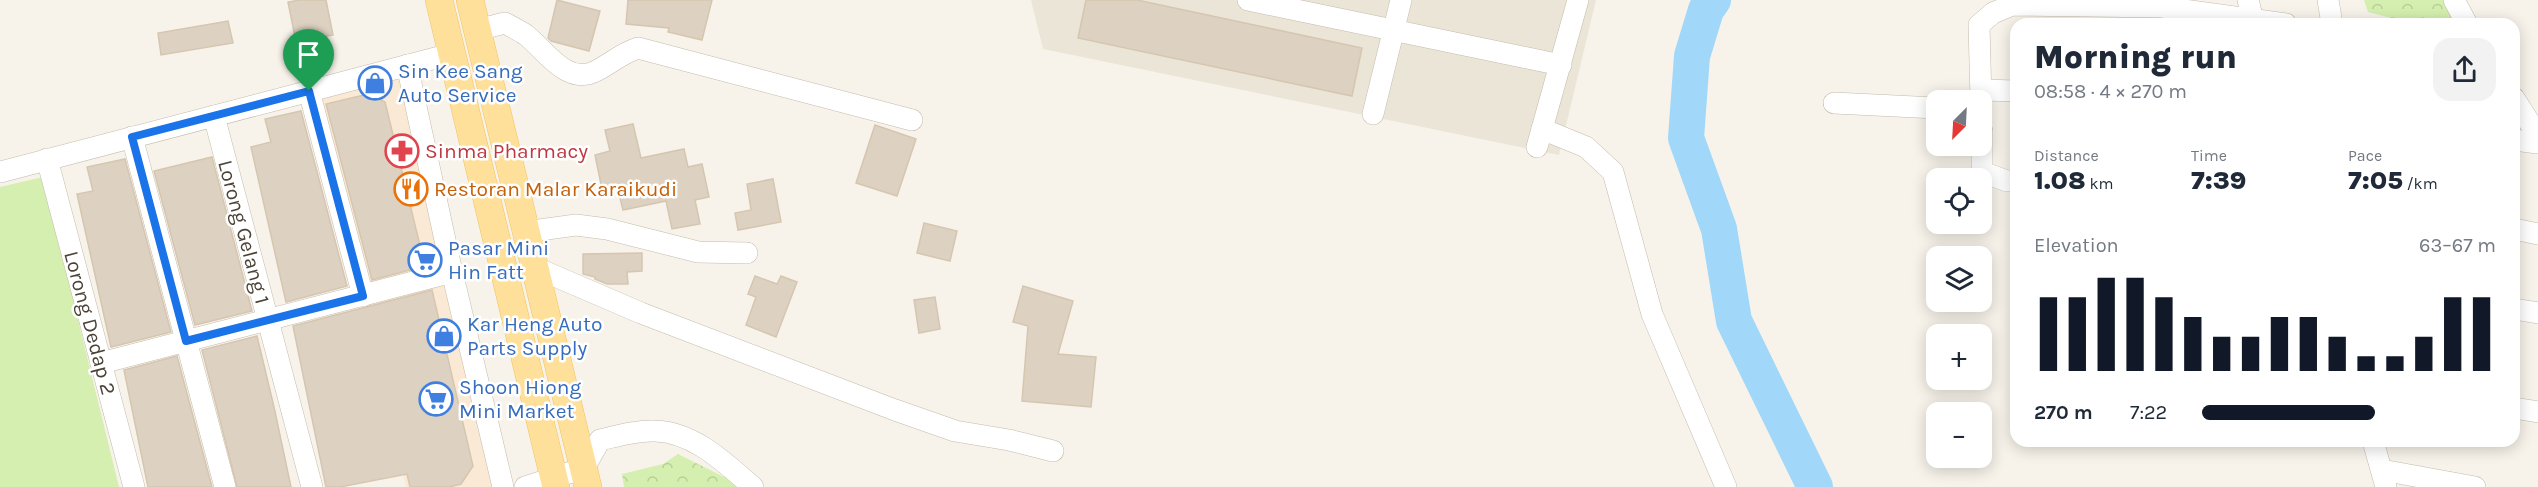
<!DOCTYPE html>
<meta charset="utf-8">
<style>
:root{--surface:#fff;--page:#f2f2f3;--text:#1f2937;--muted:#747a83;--accent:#111827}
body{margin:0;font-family:Karla,sans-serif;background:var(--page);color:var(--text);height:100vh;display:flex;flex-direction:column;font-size:22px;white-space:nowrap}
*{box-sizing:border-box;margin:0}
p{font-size:20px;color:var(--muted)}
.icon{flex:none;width:33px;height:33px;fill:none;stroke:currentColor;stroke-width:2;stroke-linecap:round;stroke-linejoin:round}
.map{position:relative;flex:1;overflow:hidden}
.panel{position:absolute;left:2010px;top:18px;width:510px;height:429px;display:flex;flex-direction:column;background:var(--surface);border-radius:18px;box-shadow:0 3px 15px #0003}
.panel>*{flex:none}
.needle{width:39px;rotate:204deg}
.controls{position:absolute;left:1926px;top:90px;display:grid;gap:12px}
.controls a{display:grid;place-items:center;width:66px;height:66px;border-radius:12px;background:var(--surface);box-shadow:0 3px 15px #0003;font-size:30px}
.pin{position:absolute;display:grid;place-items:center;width:51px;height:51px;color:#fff;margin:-62px -26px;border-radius:50% 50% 50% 0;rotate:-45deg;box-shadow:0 0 6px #0007}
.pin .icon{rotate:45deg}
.round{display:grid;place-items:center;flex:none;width:63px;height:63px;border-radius:18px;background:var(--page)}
.headline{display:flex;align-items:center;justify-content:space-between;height:102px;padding:0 24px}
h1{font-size:33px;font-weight:800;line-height:45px}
.stats{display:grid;grid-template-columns:repeat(3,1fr);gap:9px;height:102px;padding:6px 24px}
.stats div{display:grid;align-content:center}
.stats b{font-size:26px;font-weight:800}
.stats small{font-size:16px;font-weight:400}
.stats p{font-size:16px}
.chart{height:168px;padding:12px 24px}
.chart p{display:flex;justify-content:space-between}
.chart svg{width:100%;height:108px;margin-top:6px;stroke:var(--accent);stroke-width:6}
ul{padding:0 24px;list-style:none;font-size:20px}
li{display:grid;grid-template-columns:96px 72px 1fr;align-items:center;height:45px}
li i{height:15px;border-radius:8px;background:var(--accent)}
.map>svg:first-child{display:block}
.residential{fill:#ebe5d8}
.commercial{fill:#fae9d4}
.forest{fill:url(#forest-crowns)}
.pitch{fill:#d4efaf}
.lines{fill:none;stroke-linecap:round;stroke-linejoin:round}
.river{stroke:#a1d7f9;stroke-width:36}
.building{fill:#ddd1c1;stroke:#d6c6b0;stroke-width:1.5}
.minor-casing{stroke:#c4bbab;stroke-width:22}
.major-casing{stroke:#f2c25d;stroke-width:28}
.minor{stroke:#fff;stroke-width:21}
.major{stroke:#ffe09b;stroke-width:27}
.route-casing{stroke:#fff;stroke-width:12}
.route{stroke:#1a73e8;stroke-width:8}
.labels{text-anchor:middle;stroke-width:5;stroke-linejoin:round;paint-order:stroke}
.shop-label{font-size:21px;fill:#366cbe;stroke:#fff;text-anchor:start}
.health-label{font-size:21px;fill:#be3a42;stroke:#fff;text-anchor:start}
.food-label{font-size:21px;fill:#c56008;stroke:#fff;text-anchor:start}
.street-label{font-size:21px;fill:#4c4337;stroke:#fff}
</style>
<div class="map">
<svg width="2538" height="487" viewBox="0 0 2538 487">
<defs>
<pattern id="forest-crowns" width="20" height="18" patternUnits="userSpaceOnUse" patternTransform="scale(1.5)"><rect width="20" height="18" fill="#d4efaf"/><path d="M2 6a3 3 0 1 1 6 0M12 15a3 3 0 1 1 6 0" fill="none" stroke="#b8ce97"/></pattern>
</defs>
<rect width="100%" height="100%" fill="#f7f3ea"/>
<!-- residential -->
<polygon class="residential" points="1031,0 1596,0 1559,155 1043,49"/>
<!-- commercial -->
<polygon class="commercial" points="401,75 493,487 406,487 316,97"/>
<!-- forest -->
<g class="forest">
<polygon points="2364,0 2447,0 2453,24 2415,24 2368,12"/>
<polygon points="678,454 726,478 736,487 624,487 622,474 663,464"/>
</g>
<!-- pitch -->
<polygon class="pitch" points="43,177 119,487 0,487 0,187"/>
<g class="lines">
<!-- river -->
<polyline class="river" points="1713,0 1706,10 1692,56 1686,138 1719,229 1734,321 1815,487"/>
</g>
<!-- building -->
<g class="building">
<polygon points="300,0 326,0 333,35 296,42 288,2"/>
<polygon points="557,0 600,11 589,51 551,41 548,38"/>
<polygon points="628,0 712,0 702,40 668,32 669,28 626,24"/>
<polygon points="1086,0 1137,0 1362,48 1352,96 1078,38"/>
<polygon points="228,21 233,43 161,55 158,33"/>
<polygon points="368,94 385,102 425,266 372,280 326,104"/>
<polygon points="301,111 347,286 286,302 251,147 271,142 265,119"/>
<polygon points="633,124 641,158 684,149 688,167 702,164 709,197 695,200 700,224 672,229 666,201 623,210 617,186 602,189 595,155 610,151 605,130"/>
<polygon points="875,125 916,139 897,196 856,183"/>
<polygon points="212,157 252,311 195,325 154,171"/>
<polygon points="125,159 171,332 111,347 77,194 93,191 87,167"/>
<polygon points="773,179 781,222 738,230 735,213 751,210 747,184"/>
<polygon points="924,223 957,231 950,261 917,253"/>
<polygon points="642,253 642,271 627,272 628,284 607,284 595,279 595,277 583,274 583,254"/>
<polygon points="755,276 777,284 781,276 797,282 776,337 746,325 756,297 748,294"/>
<polygon points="1023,286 1073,301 1058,354 1096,357 1091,407 1022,401 1028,326 1013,322"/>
<polygon points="432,290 473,466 461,484 449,487 410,487 407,474 340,487 326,487 293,326"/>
<polygon points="935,297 940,329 919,333 914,300"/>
<polygon points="257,336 274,407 291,487 237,487 202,350"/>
<polygon points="177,356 212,487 148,487 124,370"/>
</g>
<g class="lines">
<!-- minor casing -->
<g class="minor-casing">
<g id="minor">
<polyline points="1248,0 1561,65"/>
<polyline points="2248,0 2254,24"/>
<polyline points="2328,0 2332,24"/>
<polyline points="2454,0 2467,24"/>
<path d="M477,30l28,-7c7,4 15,8 21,12 20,16 41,51 70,36 16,-8 24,-17 42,-23l274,72"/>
<polyline points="407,65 452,272 503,487"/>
<polyline points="1982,90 2016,91"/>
<polyline points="309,91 363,296"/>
<polyline points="2514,98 2538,136"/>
<polyline points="1981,100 1979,25 1993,13 2012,5 2162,7 2286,24"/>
<polyline points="1834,103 1936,108"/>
<polyline points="1373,114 1401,0"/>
<polyline points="214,116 312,487"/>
<polyline points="1542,129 1586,147 1613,172 1652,314 1726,487"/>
<polyline points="1982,131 1982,172 2007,181 2016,181"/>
<polyline points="132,137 225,487"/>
<polyline points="2514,140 2538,143"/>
<polyline points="1537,147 1578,0"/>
<polyline points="47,159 134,487"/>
<polyline points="0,172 451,54"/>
<polyline points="2514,229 2538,234"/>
<polyline points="525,232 576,225 607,229 698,252 747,253"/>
<polyline points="534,267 641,313 895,410 955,431 1009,440 1053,451"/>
<polyline points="2514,309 2538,313"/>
<polyline points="101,363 452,272"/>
<polyline points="2514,408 2538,412"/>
<polyline points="2373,441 2386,487"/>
<polyline points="2382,470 2475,487"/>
<path d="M525,487l59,-19 16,-28c17,-4 37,-10 55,-9 39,1 70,32 98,56"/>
</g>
</g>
<!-- major casing -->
<g class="major-casing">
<g id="major">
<polyline points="439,0 556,487"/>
<polyline points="470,0 588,487"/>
</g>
</g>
<!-- minor -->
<use href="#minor" class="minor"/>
<!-- major -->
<use href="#major" class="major"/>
</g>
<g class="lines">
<!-- route casing -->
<g class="route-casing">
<polygon id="route" points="309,91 363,296 186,341 132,137"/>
</g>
<!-- route -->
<use href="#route" class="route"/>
</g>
<!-- icons -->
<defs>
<g id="shop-ring" transform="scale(1.725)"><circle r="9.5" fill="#fff" stroke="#3f7fe0" stroke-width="1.5"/><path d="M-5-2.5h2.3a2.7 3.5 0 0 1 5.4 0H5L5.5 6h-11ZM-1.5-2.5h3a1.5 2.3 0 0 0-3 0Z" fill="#3f7fe0"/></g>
<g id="pharmacy-ring" transform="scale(1.725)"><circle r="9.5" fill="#fff" stroke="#e0444e" stroke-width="1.5"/><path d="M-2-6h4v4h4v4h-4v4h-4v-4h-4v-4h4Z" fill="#e0444e"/></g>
<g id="restaurant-ring" transform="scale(1.725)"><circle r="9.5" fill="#fff" stroke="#e8710a" stroke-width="1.5"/><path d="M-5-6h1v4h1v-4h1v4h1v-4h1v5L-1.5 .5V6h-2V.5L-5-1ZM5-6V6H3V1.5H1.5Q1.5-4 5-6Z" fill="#e8710a"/></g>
<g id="supermarket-ring" transform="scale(1.725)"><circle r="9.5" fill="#fff" stroke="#3f7fe0" stroke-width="1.5"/><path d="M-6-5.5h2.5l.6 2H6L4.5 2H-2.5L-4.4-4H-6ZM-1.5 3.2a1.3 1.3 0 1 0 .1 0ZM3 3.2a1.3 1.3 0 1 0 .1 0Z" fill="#3f7fe0"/></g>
</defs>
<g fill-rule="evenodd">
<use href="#shop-ring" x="375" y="83"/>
<use href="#pharmacy-ring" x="402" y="151"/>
<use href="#restaurant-ring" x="411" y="189"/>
<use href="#supermarket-ring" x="425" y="260"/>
<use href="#shop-ring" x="444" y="336"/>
<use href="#supermarket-ring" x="436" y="399"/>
</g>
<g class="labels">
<!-- shop labels -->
<g class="shop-label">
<text x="398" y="78">Sin Kee Sang<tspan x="398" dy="24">Auto Service</tspan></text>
<text x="448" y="255">Pasar Mini<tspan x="448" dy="24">Hin Fatt</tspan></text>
<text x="467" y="331">Kar Heng Auto<tspan x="467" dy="24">Parts Supply</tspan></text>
<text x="459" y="394">Shoon Hiong<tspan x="459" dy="24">Mini Market</tspan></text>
</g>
<!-- health labels -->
<g class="health-label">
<text x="425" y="158">Sinma Pharmacy</text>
</g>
<!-- food labels -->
<g class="food-label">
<text x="434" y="196">Restoran Malar Karaikudi</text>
</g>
<!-- street labels -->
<g class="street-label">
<text transform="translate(244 232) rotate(75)" y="7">Lorong Gelang 1</text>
<text transform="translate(90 323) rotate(75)" y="7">Lorong Dedap 2</text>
</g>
</g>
</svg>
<div class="controls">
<a><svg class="needle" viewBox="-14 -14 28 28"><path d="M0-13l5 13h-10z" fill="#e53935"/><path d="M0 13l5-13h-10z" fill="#747a83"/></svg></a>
<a><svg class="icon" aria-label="locate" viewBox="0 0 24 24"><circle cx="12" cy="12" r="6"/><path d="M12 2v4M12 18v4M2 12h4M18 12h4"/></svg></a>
<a><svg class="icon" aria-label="layers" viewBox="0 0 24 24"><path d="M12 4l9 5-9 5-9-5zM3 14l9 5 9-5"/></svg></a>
<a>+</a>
<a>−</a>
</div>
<div class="pin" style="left:309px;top:91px;background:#1e9e55"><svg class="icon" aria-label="arrive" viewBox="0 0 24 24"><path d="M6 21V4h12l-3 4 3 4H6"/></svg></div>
<section class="panel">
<div class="headline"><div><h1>Morning run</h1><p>08:58 · 4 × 270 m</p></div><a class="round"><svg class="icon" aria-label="share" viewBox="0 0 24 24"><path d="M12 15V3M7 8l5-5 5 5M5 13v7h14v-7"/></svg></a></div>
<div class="stats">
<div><p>Distance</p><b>1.08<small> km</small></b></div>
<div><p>Time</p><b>7:39</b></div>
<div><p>Pace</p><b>7:05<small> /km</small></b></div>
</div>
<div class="chart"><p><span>Elevation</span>63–67 m</p>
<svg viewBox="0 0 160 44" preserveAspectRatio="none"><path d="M5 44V14M15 44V14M25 44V6M35 44V6M45 44V14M55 44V22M65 44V30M75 44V30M85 44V22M95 44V22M105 44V30M115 44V38M125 44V38M135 44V30M145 44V14M155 44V14"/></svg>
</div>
<ul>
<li><b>270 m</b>7:22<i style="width:59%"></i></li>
</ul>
</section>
</div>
